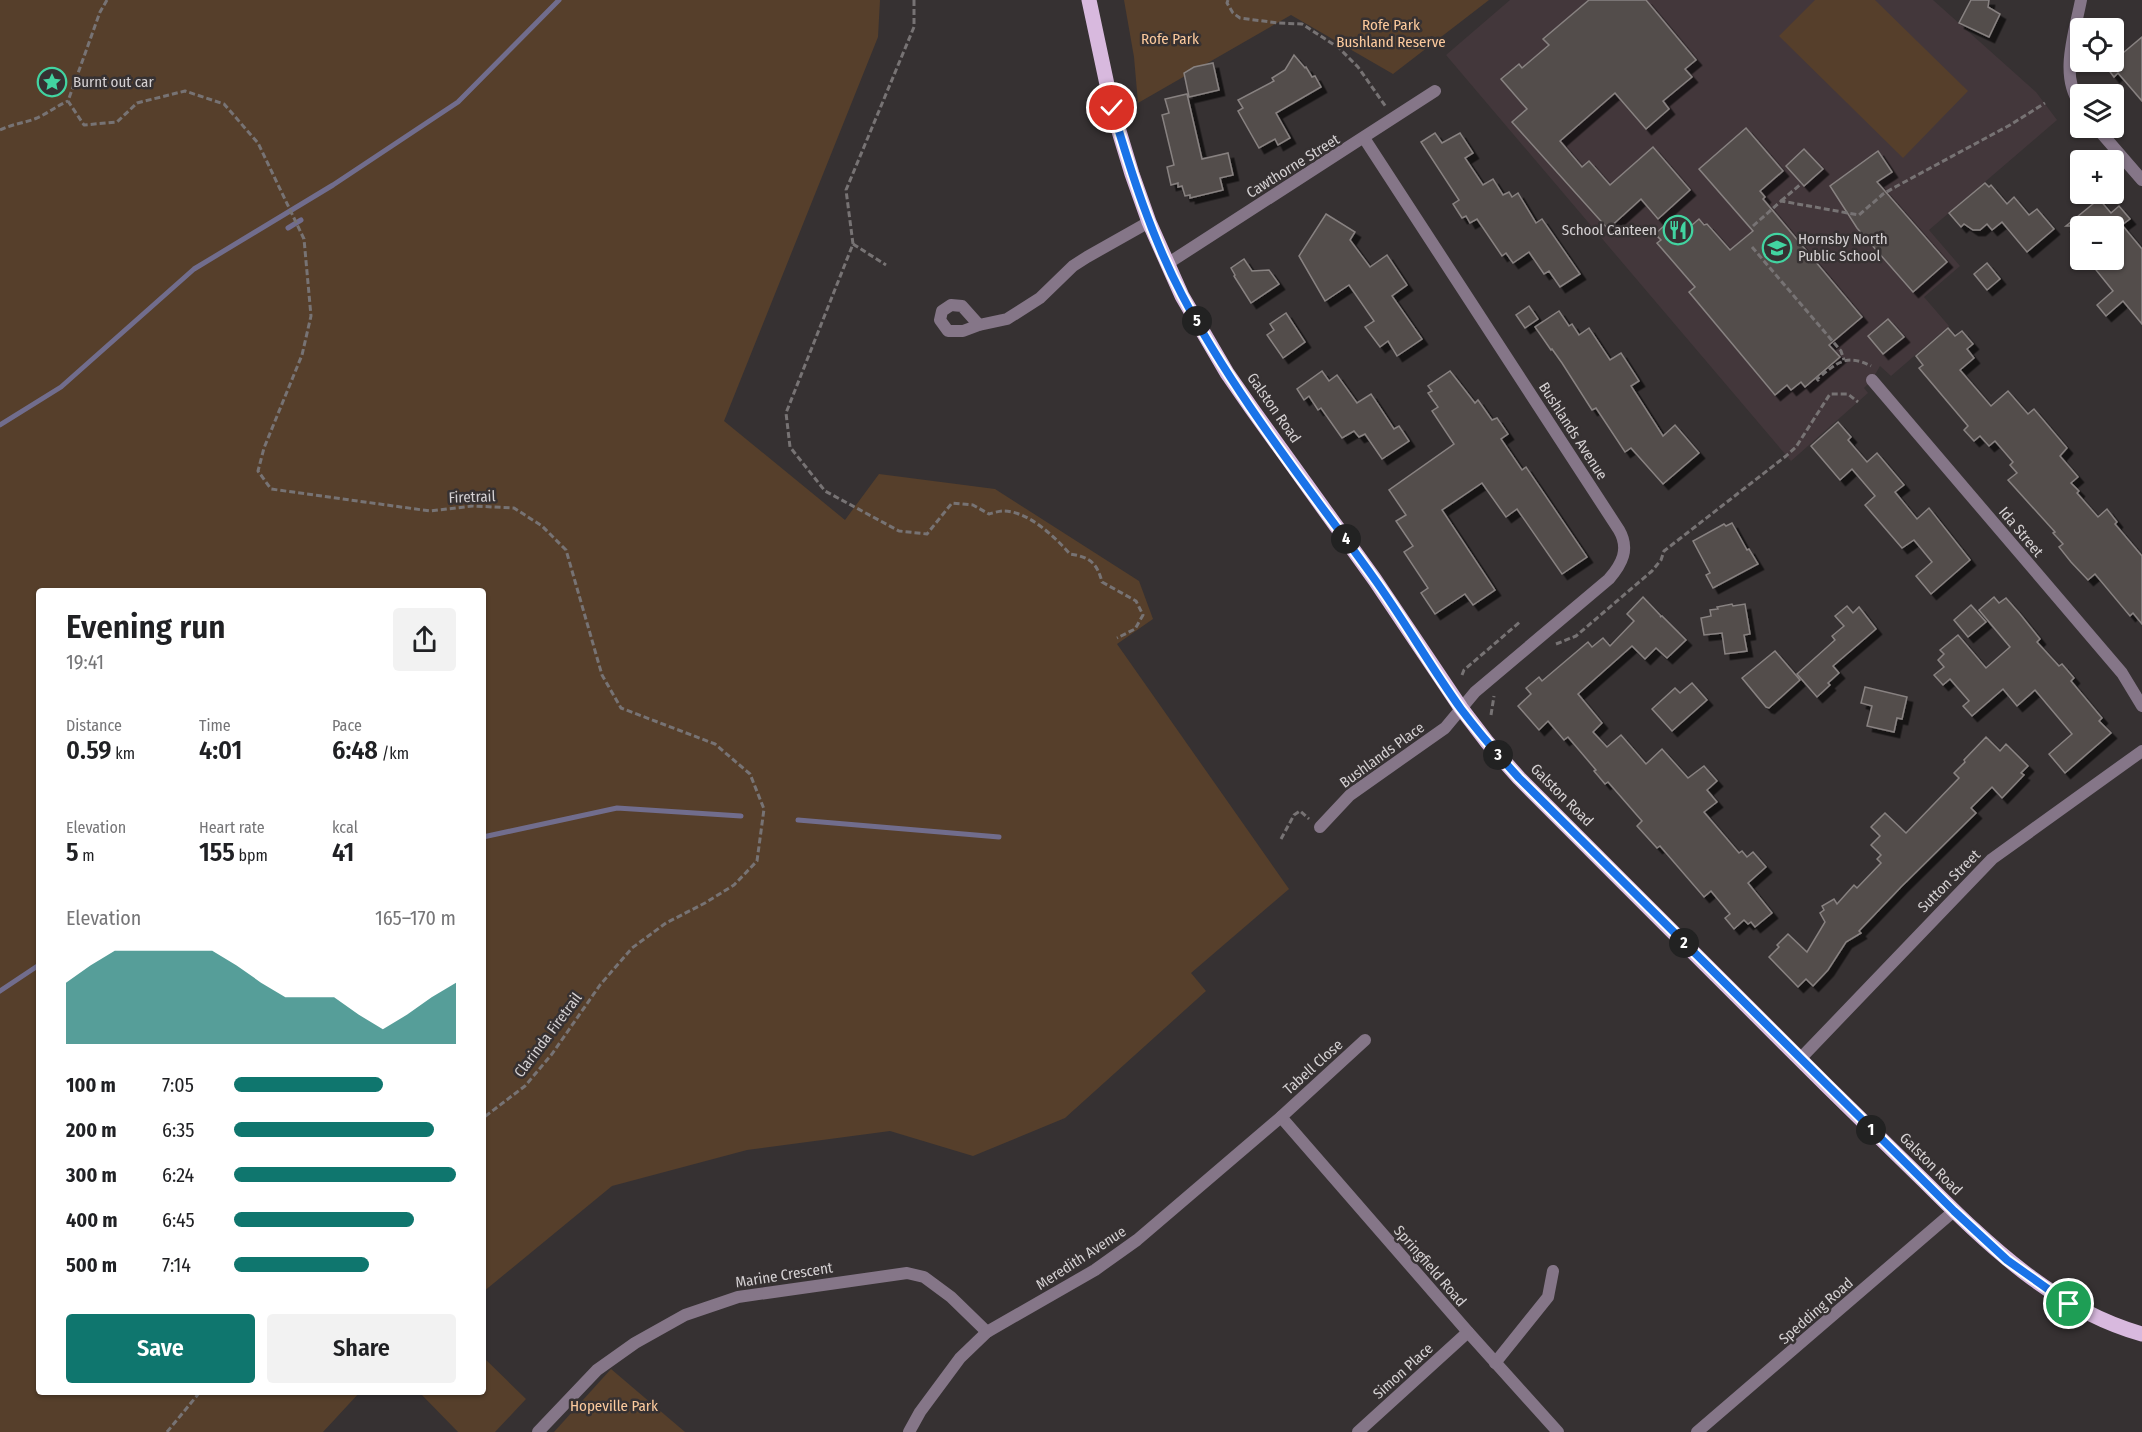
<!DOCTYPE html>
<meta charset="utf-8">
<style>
:root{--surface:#fff;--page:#f2f2f2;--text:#202124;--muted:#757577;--accent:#0f766e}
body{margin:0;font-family:"Fira Sans Condensed",sans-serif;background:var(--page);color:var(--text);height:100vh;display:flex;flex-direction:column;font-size:22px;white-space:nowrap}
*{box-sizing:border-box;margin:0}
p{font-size:20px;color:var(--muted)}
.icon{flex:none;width:33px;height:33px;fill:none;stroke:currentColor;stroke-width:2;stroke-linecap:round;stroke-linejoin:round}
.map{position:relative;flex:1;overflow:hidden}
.sheet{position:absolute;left:36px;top:588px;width:450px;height:807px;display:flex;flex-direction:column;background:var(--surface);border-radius:6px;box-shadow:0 2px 4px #0004}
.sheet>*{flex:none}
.fabs{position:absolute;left:2070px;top:18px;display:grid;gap:12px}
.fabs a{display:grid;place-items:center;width:54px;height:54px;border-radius:6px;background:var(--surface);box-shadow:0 2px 4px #0004;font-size:30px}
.pin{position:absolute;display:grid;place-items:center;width:51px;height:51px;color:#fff;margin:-26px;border:3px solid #fff;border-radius:50%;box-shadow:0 2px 6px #0007}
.km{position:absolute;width:30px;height:30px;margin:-15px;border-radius:50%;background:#222;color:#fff;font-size:16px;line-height:30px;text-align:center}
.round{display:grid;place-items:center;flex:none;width:63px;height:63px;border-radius:6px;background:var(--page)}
.headline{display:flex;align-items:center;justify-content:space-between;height:102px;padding:0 30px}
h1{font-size:33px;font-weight:600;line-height:45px}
.metrics{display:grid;grid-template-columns:repeat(3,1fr);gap:9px;height:102px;padding:6px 30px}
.metrics div{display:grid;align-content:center}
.metrics b{font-size:26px;font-weight:600}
.metrics small{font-size:16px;font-weight:400}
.metrics p{font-size:16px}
.chart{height:168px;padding:12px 30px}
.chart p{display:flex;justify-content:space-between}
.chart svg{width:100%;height:108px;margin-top:6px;fill:var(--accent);opacity:.7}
.button{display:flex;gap:12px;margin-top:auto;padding:12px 30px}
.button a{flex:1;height:69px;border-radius:6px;background:var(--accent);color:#fff;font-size:24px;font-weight:600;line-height:69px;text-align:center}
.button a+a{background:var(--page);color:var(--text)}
ul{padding:0 30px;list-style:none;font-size:20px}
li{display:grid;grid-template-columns:96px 72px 1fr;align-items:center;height:45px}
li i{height:15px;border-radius:8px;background:var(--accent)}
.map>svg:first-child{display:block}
.built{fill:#43373b}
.green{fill:#563f2b}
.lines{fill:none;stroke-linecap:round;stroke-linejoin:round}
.stream{stroke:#716d8d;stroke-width:5}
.building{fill:#534d4c;stroke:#888281;stroke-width:1.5;filter:url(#shadow)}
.path{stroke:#777374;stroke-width:3;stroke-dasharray:6 3;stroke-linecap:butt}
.minor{stroke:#857688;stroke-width:12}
.primary{stroke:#d8b9de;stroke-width:15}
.route-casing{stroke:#fff;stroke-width:12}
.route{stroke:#1a73e8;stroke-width:8}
.labels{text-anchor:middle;stroke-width:5;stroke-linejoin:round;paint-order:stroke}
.park-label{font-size:15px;fill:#fcca9d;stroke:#363132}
.poi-label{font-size:15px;fill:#d4d0d2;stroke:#363132;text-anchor:start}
.street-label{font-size:15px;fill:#d4d0d2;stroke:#363132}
</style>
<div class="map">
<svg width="2142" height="1432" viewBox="0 0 2142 1432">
<defs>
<filter id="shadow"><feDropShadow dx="5.5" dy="5.5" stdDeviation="0" flood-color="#0009"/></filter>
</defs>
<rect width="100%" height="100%" fill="#363132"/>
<!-- built -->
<polygon class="built" points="1510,0 1933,0 2036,92 2057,120 1929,230 1960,266 1924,297 1949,326 1891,376 1880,366 1872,380 1864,388 1868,393 1791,461 1446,55"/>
<!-- green -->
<g class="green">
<polygon points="0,0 880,0 878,37 724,421 845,520 879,474 995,489 1139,581 1153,619 1117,644 1289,889 1191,973 1206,991 1065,1118 973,1156 890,1131 747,1150 612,1186 483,1292 483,591 39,591 39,1392 360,1392 323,1432 0,1432"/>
<polygon points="1124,0 1489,0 1393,74 1291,15 1138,103 1134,57"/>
<polygon points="1815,0 1875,0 1968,91 1903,158 1779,36"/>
<polygon points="483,1357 526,1399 495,1432 458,1432 419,1392 483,1392"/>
<polygon points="611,1369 685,1432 554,1432"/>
</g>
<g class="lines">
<!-- stream -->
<g class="stream">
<polyline points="288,228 301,220"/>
<polyline points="0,425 61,387 194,269 333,185 458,102 559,0"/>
<polyline points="798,820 999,837"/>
<polyline points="483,837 617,808 741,816"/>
<polyline points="0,991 39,965"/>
</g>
</g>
<!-- building -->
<g class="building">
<polygon points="1589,0 1646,0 1696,60 1685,69 1692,77 1663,101 1669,109 1646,129 1615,93 1560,141 1582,167 1589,161 1610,185 1653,147 1690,190 1658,219 1641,199 1608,229 1512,122 1527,109 1501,79 1519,64 1522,68 1549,45 1543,39"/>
<polygon points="1971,0 1989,0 1988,7 2000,14 1989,37 1959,23"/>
<polygon points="2142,37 2142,101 2118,73 2114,77 2104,64 2107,62 2114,62 2114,56 2121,50 2123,53"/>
<polygon points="1294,55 1305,68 1306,67 1312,77 1315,76 1321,87 1276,113 1290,138 1278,145 1275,139 1259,148 1238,111 1243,108 1238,100 1274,81 1272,78 1285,70"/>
<polygon points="1213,63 1219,90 1189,97 1184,73 1194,67"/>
<polygon points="1187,94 1202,159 1228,153 1233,175 1220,178 1223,190 1190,198 1190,195 1185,196 1182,186 1178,187 1178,183 1171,185 1167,167 1174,165 1162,115 1169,113 1165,99"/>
<polygon points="1746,128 1783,171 1760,191 1765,197 1763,199 1862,317 1829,345 1840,357 1805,387 1801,382 1791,390 1787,385 1775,395 1689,292 1695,287 1657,243 1661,240 1655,234 1674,217 1685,231 1699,219 1704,225 1707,224 1730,250 1753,231 1699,169"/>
<polygon points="1435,133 1442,143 1460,133 1473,153 1465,158 1483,185 1493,179 1503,195 1509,192 1512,197 1518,193 1536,223 1542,219 1580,274 1560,287 1549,271 1544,274 1529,252 1513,263 1506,253 1502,256 1477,219 1470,223 1466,216 1462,218 1453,204 1459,200 1421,142"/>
<polygon points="1804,149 1823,169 1804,186 1786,166"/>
<polygon points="1878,151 1892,172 1877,182 1947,262 1913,292 1857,228 1830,186"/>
<polygon points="1985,183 1989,187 1991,185 2007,204 2014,197 2029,215 2037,209 2054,229 2027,252 2002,222 1992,230 1987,224 1980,230 1973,230 1964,224 1961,227 1949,213"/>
<polygon points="2099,199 2111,213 2119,206 2130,219 2122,225 2142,249 2142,324 2123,301 2106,316 2097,305 2113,291 2096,270 2109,260 2114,260 2114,226 2066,226"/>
<polygon points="1326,214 1355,232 1350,240 1370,267 1387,255 1407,285 1392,296 1422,339 1397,356 1388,341 1380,347 1365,327 1374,321 1349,285 1325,301 1299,256"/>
<polygon points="1244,259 1252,271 1269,270 1279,284 1251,303 1234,276 1235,275 1231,268"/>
<polygon points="1987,263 2000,279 1987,290 1974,274"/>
<polygon points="1529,306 1538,319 1525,328 1516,315"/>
<polygon points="1559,311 1569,326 1572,324 1579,335 1589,328 1610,360 1621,353 1639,381 1631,386 1663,436 1675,425 1699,453 1663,484 1631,448 1625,452 1596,408 1592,410 1562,363 1552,349 1551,350 1535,327"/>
<polygon points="1286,313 1305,342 1283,358 1267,335 1274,330 1270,324"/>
<polygon points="1888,319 1904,337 1883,354 1868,336"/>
<polygon points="1948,328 1955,336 1962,331 1973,344 1967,349 1974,358 1960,370 1991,406 2008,391 2028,414 2034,409 2067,448 2060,456 2078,477 2071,483 2079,491 2077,493 2098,517 2107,509 2117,522 2115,524 2142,556 2142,624 2133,613 2130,616 2095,574 2088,580 2071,562 2059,547 2063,544 2053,533 2055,532 2008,480 2017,473 2010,465 2013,462 1995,441 1989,446 1980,436 1974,441 1964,430 1968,426 1919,368 1923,365 1916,356"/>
<polygon points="1322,371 1329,381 1337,375 1357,403 1371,394 1394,429 1399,426 1409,441 1382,459 1365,434 1359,437 1354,431 1342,438 1321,408 1318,410 1309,396 1304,400 1297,389"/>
<polygon points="1450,371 1475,403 1478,400 1492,420 1497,418 1508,434 1501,439 1522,470 1526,467 1587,557 1562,574 1517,509 1506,517 1482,483 1442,510 1495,590 1473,605 1465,594 1435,614 1421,593 1428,588 1404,552 1413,546 1396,521 1406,515 1389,490 1454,444 1432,411 1438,407 1428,393 1432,391 1428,386"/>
<polygon points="1838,422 1851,437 1848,440 1867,462 1877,453 1904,485 1895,492 1917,519 1929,508 1970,560 1931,594 1916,576 1932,562 1914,540 1902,548 1865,505 1875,496 1852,469 1840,480 1811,446"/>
<polygon points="1732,523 1747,550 1749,549 1758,564 1713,588 1706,575 1710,573 1693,541 1724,524 1726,526"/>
<polygon points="1643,597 1661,616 1660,617 1662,616 1686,640 1667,658 1656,648 1645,659 1632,646 1578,694 1602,723 1593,732 1607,747 1621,735 1646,764 1662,749 1688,778 1704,766 1717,781 1707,790 1717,802 1704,812 1739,853 1742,851 1747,857 1753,852 1766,867 1748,883 1772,913 1755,927 1751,922 1748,924 1744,920 1734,929 1725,918 1730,914 1711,891 1704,897 1660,846 1657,848 1637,826 1642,821 1608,782 1605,784 1594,771 1596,770 1568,737 1564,740 1548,721 1539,730 1518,706 1531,694 1526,688 1539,677 1542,681 1588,642 1592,647 1603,638 1610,646 1634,621 1627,614"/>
<polygon points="1994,597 1999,603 2006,598 2020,614 2040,639 2037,642 2059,666 2062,664 2074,678 2071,681 2102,718 2099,721 2111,733 2065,773 2049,754 2072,734 2035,690 2017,706 2003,689 1972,716 1963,706 1969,701 1950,679 1943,685 1934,675 1944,667 1938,660 1944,654 1940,650 1958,635 1986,668 2010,647 1979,610"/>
<polygon points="1732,604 1733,606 1745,604 1750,634 1744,635 1747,651 1725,654 1722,633 1704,635 1701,618 1711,616 1710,610 1718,609 1717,607"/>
<polygon points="1971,605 1986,622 1968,637 1954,620"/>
<polygon points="1847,606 1853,613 1859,607 1876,629 1833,666 1839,673 1828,683 1830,685 1817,697 1797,674 1835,640 1832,636 1844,626 1835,616"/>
<polygon points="1775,651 1800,680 1769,708 1766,707 1742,678"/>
<polygon points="1692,683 1707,700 1672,731 1652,709 1675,688 1680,693"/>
<polygon points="1865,687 1907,697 1902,719 1897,718 1894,732 1867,726 1872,706 1861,703"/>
<polygon points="1986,737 2000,751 2006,744 2028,766 2021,773 2024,775 2002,798 1992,787 1971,808 1976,813 1901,887 1859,931 1861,933 1846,942 1828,970 1813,986 1806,979 1798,987 1769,957 1779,947 1777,945 1788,934 1807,952 1825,922 1820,913 1824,910 1822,906 1834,899 1837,904 1854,885 1857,888 1881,863 1877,859 1881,855 1871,845 1880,836 1871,827 1885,813 1906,833 1959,778 1954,773 1965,762 1964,760"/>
</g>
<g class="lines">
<!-- path -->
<g class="path">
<polyline points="107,0 100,12 68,101 84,125 117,122 137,103 185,91 224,104 258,143 304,239 311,316 302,355 264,448 258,471 271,489 430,511 473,506 514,508 542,526 566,550 602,675 621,708 715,744 750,774 764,809 757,861 734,885 705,903 666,923 632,948 600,985 552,1054 525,1086 483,1118"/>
<path d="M914,0v27l-68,163 7,54 -67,169 4,34 35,44 74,40 28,3 25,-31 21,2 16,9c4,-1 10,-3 14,-3 25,0 51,25 67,43 20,3 27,9 32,28l34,19 7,14 -8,14 -18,9"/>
<polyline points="1228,0 1227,3 1233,13 1240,18 1278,23 1302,24 1339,48 1358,67 1386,107"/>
<path d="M0,130c12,-6 25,-7 37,-12 11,-5 20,-12 31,-17"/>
<polyline points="1781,201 1802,183"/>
<polyline points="1753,226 1781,201 1859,215 1883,194 1897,186 2010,125 2045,103"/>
<polyline points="853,244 886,265"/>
<polyline points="1752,247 1841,351 1844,360"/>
<path d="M1819,381l-2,-2c20,-16 29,-26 54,-13"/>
<polyline points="1556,644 1576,636 1652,571 1661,560 1664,551 1786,456 1796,447 1830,394 1848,394 1858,402"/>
<polyline points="1462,675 1464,670 1521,621"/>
<polyline points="1491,715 1494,696"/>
<polyline points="1281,839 1294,815 1300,811 1309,819"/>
<polyline points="167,1432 200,1392"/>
</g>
<!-- minor -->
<g class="minor">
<path d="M2080,104c-21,-29 -5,-72 1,-104"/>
<polyline points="2097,128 2142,180"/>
<polyline points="1167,264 1435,91"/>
<polyline points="979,325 962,306 951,305 942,311 940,320 948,331 963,331 979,325 1007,319 1040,298 1073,266 1087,257 1149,222"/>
<polyline points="1872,380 2122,673 2142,706"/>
<path d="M1320,827l30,-32 95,-67 30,-36 134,-113c13,-15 21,-30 10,-49l-255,-392"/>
<polyline points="1800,1059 1992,859 2142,751"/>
<polyline points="1281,1117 1468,1332 1558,1432"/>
<polyline points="1495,1363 1548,1297 1553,1271"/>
<polyline points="538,1432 597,1370 635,1343 685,1315 738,1297 907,1273 924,1277 951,1297 987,1332"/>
<polyline points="909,1432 920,1412 960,1358 987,1332 1095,1270 1137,1240 1281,1117 1365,1040"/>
<polyline points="1358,1432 1468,1332"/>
<polyline points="1697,1432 1954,1211"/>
</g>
<!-- primary -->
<path class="primary" d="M1089,0l23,108 20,66 17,48 33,74 45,77 25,36 123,171 86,128 26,34 32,36c103,103 205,206 309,309 32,31 64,63 97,95 63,63 129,127 217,152"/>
</g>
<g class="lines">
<!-- route casing -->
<g class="route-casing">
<path id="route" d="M1112,108c19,64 39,128 70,187 53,101 125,190 191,282 31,43 57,89 88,132 18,24 38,47 58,69l435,433 53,49 62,44"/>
</g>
<!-- route -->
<use href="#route" class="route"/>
</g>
<!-- icons -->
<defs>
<g id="sight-ring" transform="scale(1.5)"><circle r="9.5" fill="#363132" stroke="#42d4a1" stroke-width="1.5"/><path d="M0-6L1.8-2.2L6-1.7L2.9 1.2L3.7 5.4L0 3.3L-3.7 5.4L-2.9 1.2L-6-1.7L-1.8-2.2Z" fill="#42d4a1"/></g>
<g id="restaurant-ring" transform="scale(1.5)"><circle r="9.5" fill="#363132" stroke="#42d4a1" stroke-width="1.5"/><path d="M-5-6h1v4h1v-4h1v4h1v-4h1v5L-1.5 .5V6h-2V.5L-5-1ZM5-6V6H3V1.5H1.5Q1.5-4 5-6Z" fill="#42d4a1"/></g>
<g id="school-ring" transform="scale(1.5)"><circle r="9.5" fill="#363132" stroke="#42d4a1" stroke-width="1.5"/><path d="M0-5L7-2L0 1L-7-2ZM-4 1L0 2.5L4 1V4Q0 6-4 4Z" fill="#42d4a1"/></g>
</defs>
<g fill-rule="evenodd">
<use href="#sight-ring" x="52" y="82"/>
<use href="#restaurant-ring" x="1678" y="230"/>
<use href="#school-ring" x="1777" y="248"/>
</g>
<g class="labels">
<!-- park labels -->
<g class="park-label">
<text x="1391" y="30">Rofe Park<tspan x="1391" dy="17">Bushland Reserve</tspan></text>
<text x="1170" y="44">Rofe Park</text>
<text x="614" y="1411">Hopeville Park</text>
</g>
<!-- poi labels -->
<g class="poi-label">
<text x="73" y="87">Burnt out car</text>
<text x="1657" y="235" text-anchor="end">School Canteen</text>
<text x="1798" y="244">Hornsby North<tspan x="1798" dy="17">Public School</tspan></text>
</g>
<!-- street labels -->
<g class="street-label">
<text transform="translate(1293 166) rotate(-32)" y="5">Cawthorne Street</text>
<text transform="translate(1274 408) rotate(55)" y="5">Galston Road</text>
<text transform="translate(1573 431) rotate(57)" y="5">Bushlands Avenue</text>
<text transform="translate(472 497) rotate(-2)" y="5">Firetrail</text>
<text transform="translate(2021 532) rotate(50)" y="5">Ida Street</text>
<text transform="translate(1382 755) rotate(-36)" y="5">Bushlands Place</text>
<text transform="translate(1562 795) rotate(45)" y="5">Galston Road</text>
<text transform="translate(1949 881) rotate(-45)" y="5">Sutton Street</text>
<text transform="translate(548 1035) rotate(-53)" y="5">Clarinda Firetrail</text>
<text transform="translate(1313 1067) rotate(-42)" y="5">Tabell Close</text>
<text transform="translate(1931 1164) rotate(45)" y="5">Galston Road</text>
<text transform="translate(1081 1258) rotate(-33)" y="5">Meredith Avenue</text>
<text transform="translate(1430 1266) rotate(49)" y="5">Springfield Road</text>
<text transform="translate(784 1275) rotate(-9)" y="5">Marine Crescent</text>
<text transform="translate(1816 1311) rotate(-41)" y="5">Spedding Road</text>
<text transform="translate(1403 1371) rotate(-42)" y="5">Simon Place</text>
</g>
</g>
</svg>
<div class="fabs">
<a><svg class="icon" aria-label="locate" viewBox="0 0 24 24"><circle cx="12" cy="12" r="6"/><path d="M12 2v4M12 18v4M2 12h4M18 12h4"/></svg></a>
<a><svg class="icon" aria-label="layers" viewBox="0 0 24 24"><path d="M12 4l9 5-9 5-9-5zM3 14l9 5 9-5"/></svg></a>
<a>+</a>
<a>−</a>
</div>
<div class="pin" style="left:2069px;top:1304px;background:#1e9e55"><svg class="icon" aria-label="arrive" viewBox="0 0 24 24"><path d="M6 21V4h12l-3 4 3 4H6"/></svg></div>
<div class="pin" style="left:1112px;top:108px;background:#d93025"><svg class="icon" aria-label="check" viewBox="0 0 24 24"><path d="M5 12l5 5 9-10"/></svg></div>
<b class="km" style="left:1871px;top:1130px">1</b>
<b class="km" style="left:1684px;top:943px">2</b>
<b class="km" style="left:1498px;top:755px">3</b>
<b class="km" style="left:1346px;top:539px">4</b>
<b class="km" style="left:1197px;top:321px">5</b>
<section class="sheet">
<div class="headline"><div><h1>Evening run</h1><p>19:41</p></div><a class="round"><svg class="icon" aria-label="share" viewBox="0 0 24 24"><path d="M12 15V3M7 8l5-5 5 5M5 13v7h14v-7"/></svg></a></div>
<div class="metrics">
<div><p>Distance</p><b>0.59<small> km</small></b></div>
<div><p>Time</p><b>4:01</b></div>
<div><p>Pace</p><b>6:48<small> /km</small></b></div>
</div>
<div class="metrics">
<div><p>Elevation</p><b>5<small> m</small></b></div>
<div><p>Heart rate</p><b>155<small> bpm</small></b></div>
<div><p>kcal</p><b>41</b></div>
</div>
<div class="chart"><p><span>Elevation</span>165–170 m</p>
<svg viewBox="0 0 160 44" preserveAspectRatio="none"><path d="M0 44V19L10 12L20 6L30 6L40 6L50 6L60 6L70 12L80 19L90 25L100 25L110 25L120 32L130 38L140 32L150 25L160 19V44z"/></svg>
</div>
<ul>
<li><b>100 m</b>7:05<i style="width:67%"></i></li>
<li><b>200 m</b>6:35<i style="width:90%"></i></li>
<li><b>300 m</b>6:24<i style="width:100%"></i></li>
<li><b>400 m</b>6:45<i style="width:81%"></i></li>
<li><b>500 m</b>7:14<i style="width:61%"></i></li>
</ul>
<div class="button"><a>Save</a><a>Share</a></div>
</section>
</div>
